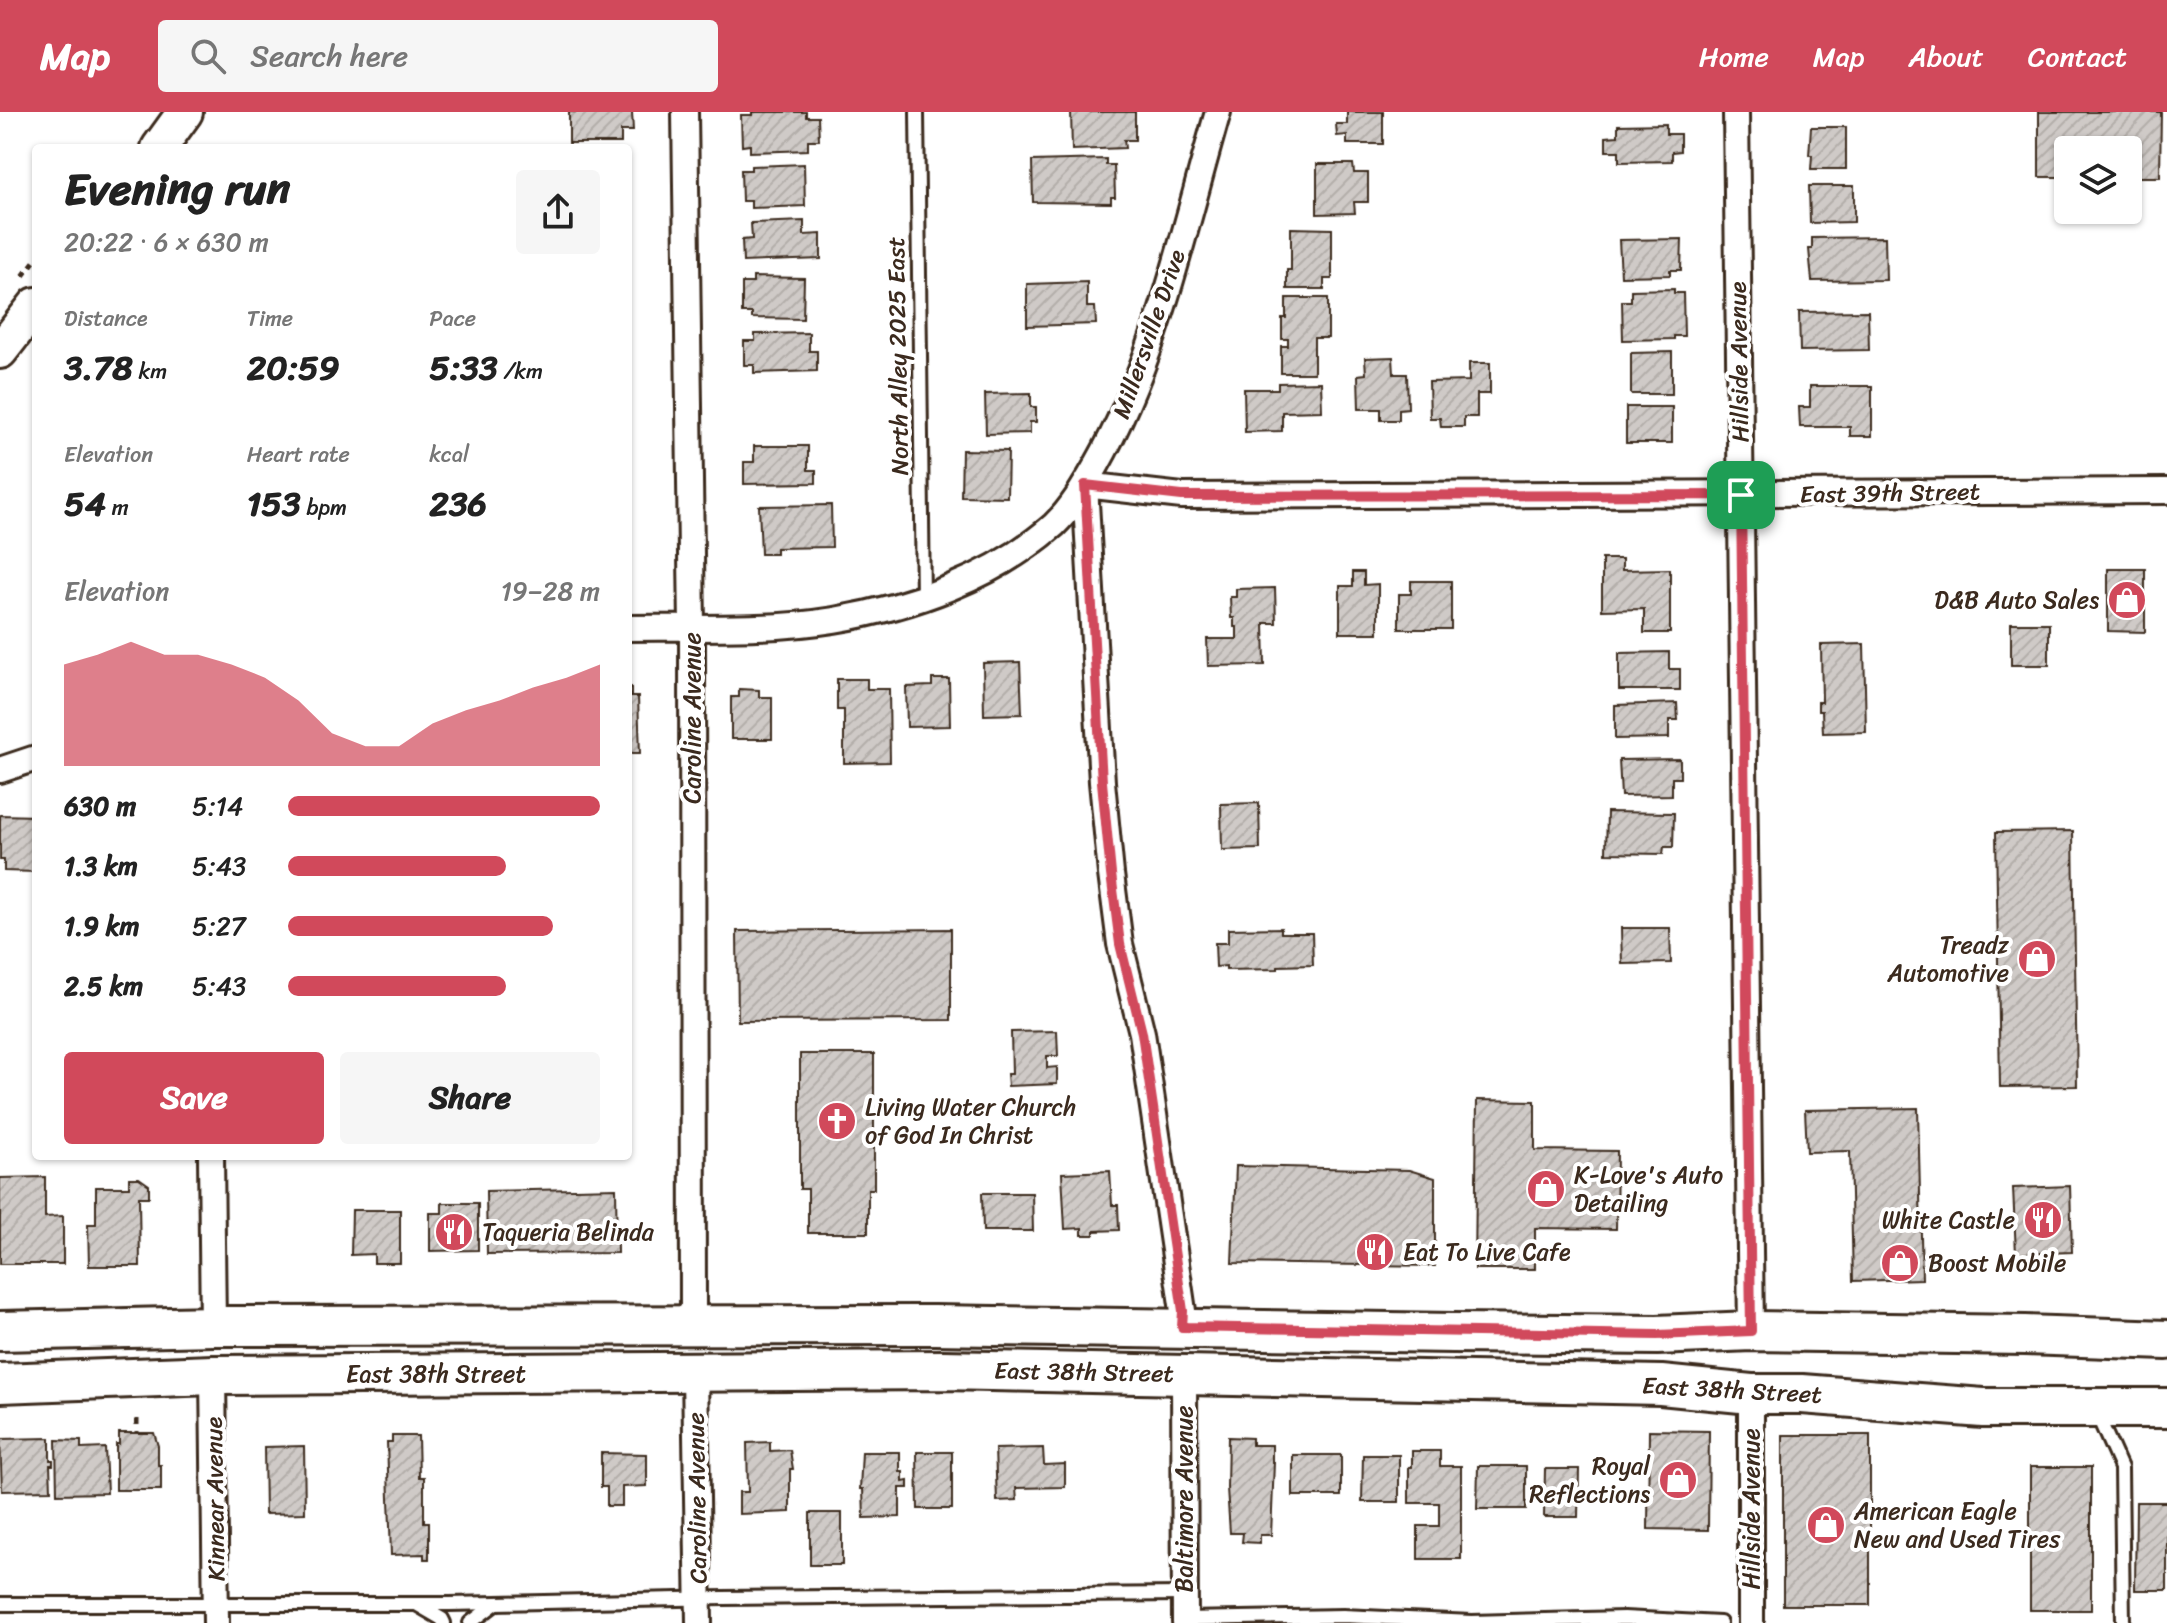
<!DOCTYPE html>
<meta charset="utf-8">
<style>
:root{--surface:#fff;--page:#f6f6f6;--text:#222;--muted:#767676;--accent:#d1495b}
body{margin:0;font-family:Sriracha,sans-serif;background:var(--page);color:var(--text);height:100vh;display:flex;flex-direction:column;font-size:30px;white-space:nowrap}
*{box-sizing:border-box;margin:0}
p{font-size:26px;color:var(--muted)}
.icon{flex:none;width:44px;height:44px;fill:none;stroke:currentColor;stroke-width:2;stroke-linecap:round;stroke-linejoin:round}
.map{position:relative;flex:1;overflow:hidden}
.sheet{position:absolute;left:32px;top:32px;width:600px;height:1016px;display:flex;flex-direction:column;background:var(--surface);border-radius:8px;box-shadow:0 2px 6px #0004}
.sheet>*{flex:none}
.fabs{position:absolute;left:2054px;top:24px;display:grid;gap:16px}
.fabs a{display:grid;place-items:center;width:88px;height:88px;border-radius:8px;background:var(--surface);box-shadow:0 2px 6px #0004;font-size:40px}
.pin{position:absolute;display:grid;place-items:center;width:68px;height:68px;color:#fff;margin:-34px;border-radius:16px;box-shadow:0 4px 12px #0006}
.round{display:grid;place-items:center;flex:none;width:84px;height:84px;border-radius:8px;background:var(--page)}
.overview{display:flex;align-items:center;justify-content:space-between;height:136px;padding:0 32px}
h1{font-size:44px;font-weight:700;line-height:60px}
.figures{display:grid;grid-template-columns:repeat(3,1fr);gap:12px;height:136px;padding:8px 32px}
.figures div{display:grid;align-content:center}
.figures b{font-size:34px;font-weight:700}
.figures small{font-size:22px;font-weight:400}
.figures p{font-size:22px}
.chart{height:224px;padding:16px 32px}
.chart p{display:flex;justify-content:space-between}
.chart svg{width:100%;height:144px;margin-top:8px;fill:var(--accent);opacity:.7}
.button{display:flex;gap:16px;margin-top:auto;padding:16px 32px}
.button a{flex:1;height:92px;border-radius:8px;background:var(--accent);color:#fff;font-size:32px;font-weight:700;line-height:92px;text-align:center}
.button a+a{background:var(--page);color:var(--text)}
ul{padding:0 32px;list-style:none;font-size:26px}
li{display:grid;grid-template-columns:128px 96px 1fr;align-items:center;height:60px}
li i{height:20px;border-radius:10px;background:var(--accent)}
header{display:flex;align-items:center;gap:48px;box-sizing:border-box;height:112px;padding:0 40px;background:var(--accent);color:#fff}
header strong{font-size:38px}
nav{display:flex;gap:44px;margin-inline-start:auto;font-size:28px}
.search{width:560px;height:72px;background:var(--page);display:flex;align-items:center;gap:20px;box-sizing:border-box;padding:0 28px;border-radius:8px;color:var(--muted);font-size:30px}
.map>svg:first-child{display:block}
.building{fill:url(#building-hatch);stroke:#3b2a1e;stroke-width:2}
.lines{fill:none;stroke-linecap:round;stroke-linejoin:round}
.lane-casing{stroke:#3b2a1e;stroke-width:18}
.street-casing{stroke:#3b2a1e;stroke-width:30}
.secondary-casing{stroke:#3b2a1e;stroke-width:40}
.primary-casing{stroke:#3b2a1e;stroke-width:44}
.path{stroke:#3b2a1e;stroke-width:5;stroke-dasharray:6 6;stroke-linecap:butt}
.lane{stroke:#fff;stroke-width:12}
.street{stroke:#fff;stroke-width:24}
.secondary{stroke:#fff;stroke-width:34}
.primary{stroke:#fff;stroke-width:38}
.route-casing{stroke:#fff;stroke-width:16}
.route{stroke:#d1495b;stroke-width:10}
.labels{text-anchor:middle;stroke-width:8;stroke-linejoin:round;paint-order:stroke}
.street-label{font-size:24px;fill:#3b2a1e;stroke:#fff}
.poi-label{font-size:24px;fill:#3b2a1e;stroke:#fff;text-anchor:start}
</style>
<header>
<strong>Map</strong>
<div class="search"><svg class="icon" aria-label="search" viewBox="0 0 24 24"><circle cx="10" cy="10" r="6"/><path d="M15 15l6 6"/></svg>Search here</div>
<nav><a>Home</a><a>Map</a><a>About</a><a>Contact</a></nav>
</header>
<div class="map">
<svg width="2167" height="1511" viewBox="0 0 2167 1511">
<defs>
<pattern id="building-hatch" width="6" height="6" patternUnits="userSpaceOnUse" patternTransform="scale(2)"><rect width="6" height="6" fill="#cfcac7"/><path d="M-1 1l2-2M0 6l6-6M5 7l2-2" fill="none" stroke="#b3aeaa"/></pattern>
</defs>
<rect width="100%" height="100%" fill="#fff"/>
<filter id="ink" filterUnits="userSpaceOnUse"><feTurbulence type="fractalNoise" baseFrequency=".0125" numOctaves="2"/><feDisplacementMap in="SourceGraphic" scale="16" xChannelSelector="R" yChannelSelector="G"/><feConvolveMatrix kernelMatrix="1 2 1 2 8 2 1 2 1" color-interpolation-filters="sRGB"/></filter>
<g filter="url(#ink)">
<!-- building -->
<g class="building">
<polygon points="569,0 632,0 633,19 621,19 621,31 569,31"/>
<polygon points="752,0 806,0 806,5 818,5 819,28 808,28 808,38 750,40 750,33 742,34 741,3 752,3"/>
<polygon points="1071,0 1135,0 1135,28 1124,28 1125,36 1072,38"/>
<polygon points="1347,0 1383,0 1383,32 1347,32 1347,23 1337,24 1336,12 1347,12"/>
<polygon points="2039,0 2161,0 2160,65 2128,65 2128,38 2068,38 2068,65 2039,65"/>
<polygon points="1666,12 1666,22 1680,22 1680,39 1672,40 1672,49 1619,50 1619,39 1606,39 1606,25 1618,24 1618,13"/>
<polygon points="1811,15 1846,15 1846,57 1811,57 1812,43 1809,43"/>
<polygon points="1106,47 1106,53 1114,53 1115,85 1111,85 1111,91 1033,90 1032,49"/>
<polygon points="804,52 805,94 751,96 751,89 742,89 741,58 751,58 751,54"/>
<polygon points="1317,52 1353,52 1354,61 1368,61 1368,90 1354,90 1355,101 1317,102"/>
<polygon points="1809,74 1854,74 1854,110 1810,111"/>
<polygon points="804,109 804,123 821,122 821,147 743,150 742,128 752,127 751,111"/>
<polygon points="1291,116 1332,117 1332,167 1324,167 1324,177 1287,177 1287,158 1291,158"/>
<polygon points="1885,125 1886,168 1812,169 1809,137 1812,137 1812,126"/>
<polygon points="1682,127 1681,158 1670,158 1670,163 1621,164 1619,128"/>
<polygon points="753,165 804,166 803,207 752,206 752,201 742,201 742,171 753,171"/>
<polygon points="1087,170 1087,195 1095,195 1096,212 1027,214 1027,172"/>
<polygon points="1674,177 1674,181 1683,181 1684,224 1674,224 1674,227 1623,228 1622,189 1631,189 1631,178"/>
<polygon points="1286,186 1328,186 1328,226 1314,226 1314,261 1281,261 1281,234 1288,234 1288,227 1282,227 1282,206 1286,206"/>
<polygon points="1868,199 1869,238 1800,239 1799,200"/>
<polygon points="809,221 809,239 817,239 817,259 754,261 754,253 744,253 744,229 755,229 755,222"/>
<polygon points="1672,240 1672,282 1631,282 1631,241"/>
<polygon points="1393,245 1394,262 1407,262 1408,296 1399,297 1399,308 1381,308 1381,297 1359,297 1358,263 1366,262 1365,246"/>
<polygon points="1469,251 1490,251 1490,282 1477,282 1477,305 1464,305 1464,315 1441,315 1440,306 1430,306 1429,270 1469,269"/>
<polygon points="1321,270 1322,299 1282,300 1282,319 1245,320 1244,277 1278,277 1278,271"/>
<polygon points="1810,274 1872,274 1872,324 1850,324 1850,315 1800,315 1799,295 1810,295"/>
<polygon points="1031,281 1031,295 1036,295 1036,310 1030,310 1030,321 986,322 985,282"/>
<rect x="1626" y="295" width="46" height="36"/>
<polygon points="754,334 808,334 808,358 816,358 816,371 744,372 744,350 754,350"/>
<polygon points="962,338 1008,339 1007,385 961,384"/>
<polygon points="831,393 832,435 776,436 776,442 761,442 759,394"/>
<polygon points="1602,447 1622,447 1622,458 1670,457 1670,521 1644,521 1644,497 1602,498"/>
<polygon points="2108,457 2145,457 2145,520 2108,519"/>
<polygon points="1353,460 1364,460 1364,473 1378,472 1378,521 1340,521 1340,474 1353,474"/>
<polygon points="1411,469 1451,469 1451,517 1399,517 1399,482 1411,482"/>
<polygon points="1275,476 1276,511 1264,511 1265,553 1208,554 1207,527 1237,527 1237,515 1234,515 1234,506 1231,506 1230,485 1236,485 1236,477"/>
<rect x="2011" y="511" width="38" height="42"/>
<polygon points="1864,532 1866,620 1823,621 1822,599 1818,599 1818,590 1822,590 1821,533"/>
<polygon points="1669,540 1669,557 1680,557 1680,578 1619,578 1619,541"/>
<polygon points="1020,550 1022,602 984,603 983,551"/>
<polygon points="837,567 867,567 867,577 889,577 890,650 844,651 844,598 837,598"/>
<polygon points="932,567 949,567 950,614 907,615 906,575 932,574"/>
<polygon points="628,575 631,575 631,585 638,585 640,641 628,641"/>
<polygon points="739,577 759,578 759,585 772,585 772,627 731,627 731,585 739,585"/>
<polygon points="1677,591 1678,608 1669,608 1669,626 1615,627 1615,593"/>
<polygon points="1680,647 1680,666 1672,666 1672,683 1621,684 1619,648"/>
<polygon points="1259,691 1260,737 1222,738 1221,692"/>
<polygon points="1607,700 1674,701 1673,735 1664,735 1663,742 1606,741"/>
<polygon points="0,703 36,704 36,760 4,759 4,748 0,748"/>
<polygon points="2073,719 2077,974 2000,975 1996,720"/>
<polygon points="1281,816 1281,821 1312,821 1313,853 1278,854 1278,857 1226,858 1226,854 1216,855 1215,831 1228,831 1228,817"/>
<polygon points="1621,816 1670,816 1671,851 1622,852"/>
<polygon points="951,817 951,908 738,909 737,819"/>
<polygon points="1057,919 1058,944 1047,944 1047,956 1057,955 1057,972 1008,974 1007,962 1012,962 1011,920"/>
<polygon points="800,942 874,942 874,1077 868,1077 868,1121 808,1121 808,1077 800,1077"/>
<polygon points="1477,988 1535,989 1535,1038 1617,1039 1616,1117 1535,1116 1535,1157 1475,1157"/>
<polygon points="1918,996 1922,1167 1853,1169 1850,1039 1807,1040 1805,998"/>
<polygon points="1236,1054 1409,1058 1435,1066 1435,1154 1232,1151"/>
<polygon points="1110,1059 1112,1093 1118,1093 1119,1118 1094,1119 1094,1123 1082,1123 1082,1116 1065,1117 1062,1061"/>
<polygon points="45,1065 45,1105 63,1104 63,1152 0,1152 0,1066"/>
<polygon points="129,1066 139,1066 149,1073 149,1085 139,1085 140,1154 89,1154 88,1112 96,1112 96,1075 129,1075"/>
<polygon points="2070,1074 2072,1140 2016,1142 2013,1076"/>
<polygon points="616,1076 617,1141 487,1142 486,1079"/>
<polygon points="982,1081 1032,1081 1033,1119 983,1119"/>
<polygon points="442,1091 478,1091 478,1138 430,1139 430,1101 442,1101"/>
<polygon points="352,1098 400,1098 400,1151 374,1151 374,1142 351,1143"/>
<polygon points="1649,1318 1709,1319 1708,1418 1648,1417"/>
<polygon points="119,1321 154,1321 158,1334 158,1353 161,1353 161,1378 116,1378 116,1332 119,1332"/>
<rect x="1783" y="1323" width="87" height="170"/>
<polygon points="392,1324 418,1324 419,1365 424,1365 424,1410 429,1410 429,1447 424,1447 424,1442 391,1443 387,1330 392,1330"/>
<polygon points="1228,1325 1252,1326 1252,1333 1272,1333 1272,1350 1274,1350 1271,1423 1260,1423 1260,1431 1242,1430 1243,1421 1230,1421 1227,1376"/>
<polygon points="50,1326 50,1348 53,1348 53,1353 50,1353 51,1378 2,1379 0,1327"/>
<polygon points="56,1328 81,1329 81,1337 105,1336 107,1381 57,1382"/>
<polygon points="770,1330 770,1339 790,1338 793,1357 790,1357 790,1400 739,1402 739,1380 748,1380 747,1331"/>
<polygon points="304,1334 305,1401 265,1402 264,1335"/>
<polygon points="1043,1336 1044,1353 1065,1352 1065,1375 1016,1376 1017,1388 997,1389 995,1337"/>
<polygon points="1412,1339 1440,1339 1440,1354 1461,1354 1461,1447 1418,1447 1418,1414 1439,1414 1439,1391 1409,1391 1409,1355 1412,1355"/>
<polygon points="862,1340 900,1340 900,1360 903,1360 903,1370 908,1369 908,1376 900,1376 900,1405 864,1406 863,1377 860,1377"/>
<polygon points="917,1340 952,1340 952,1397 918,1397"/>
<polygon points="601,1341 647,1342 647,1374 622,1375 622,1394 607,1394 607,1375 601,1375"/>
<rect x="1293" y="1343" width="48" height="41"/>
<polygon points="1363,1343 1399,1343 1399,1390 1362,1390"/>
<polygon points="1478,1354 1526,1354 1526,1397 1477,1397"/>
<rect x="2030" y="1355" width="61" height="143"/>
<polygon points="1545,1357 1579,1357 1578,1405 1544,1405"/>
<polygon points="2136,1390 2167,1390 2167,1478 2135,1478"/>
<rect x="810" y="1401" width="32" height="52"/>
</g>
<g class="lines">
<!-- lane casing -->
<g class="lane-casing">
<g id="lane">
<polyline points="917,0 923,487"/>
<polyline points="2096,1300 2121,1356 2123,1511"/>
<polyline points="0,1492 450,1492 723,1486 1185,1482"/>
<polyline points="418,1493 442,1507 444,1511"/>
<polyline points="1185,1507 1343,1504 1472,1510 1624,1506 1720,1511"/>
<polyline points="470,1511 495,1492"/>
</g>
</g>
<!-- street casing -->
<g class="street-casing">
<g id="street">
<polyline points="685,0 692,515 693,1213"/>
<polyline points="1736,0 1751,1219"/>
<path d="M628,516c68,-1 138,3 206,-8 77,-13 160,-42 220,-95 17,-16 30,-38 42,-59 62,-109 87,-234 122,-354"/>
<polyline points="0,658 36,646"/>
<polyline points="211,1044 213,1214"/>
<polyline points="1182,1215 1183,1199 1142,921 1120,832 1111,762 1102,670 1085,373 1182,384 2167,379"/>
<polyline points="695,1260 699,1511"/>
<polyline points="1184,1262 1185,1511"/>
<polyline points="213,1263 216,1511"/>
<polyline points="1751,1282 1751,1511"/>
</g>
</g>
<!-- secondary casing -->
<g class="secondary-casing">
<g id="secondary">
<polyline points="159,36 185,0"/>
<polyline points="0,239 36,193"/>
</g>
</g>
<!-- primary casing -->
<g class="primary-casing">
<g id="primary">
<polyline points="0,1219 213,1214 934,1213 1453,1221 1657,1223 1751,1219 2025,1223 2167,1228"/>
<polyline points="0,1271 213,1263 943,1258 1661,1273 1751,1282 1802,1282 1983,1296 2167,1296"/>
</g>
</g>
<!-- path -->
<g class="path">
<polyline points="23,164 36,147"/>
<polyline points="137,1307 137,1321"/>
</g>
<!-- lane -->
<use href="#lane" class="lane"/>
<!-- street -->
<use href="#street" class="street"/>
<!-- secondary -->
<use href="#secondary" class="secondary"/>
<!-- primary -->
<use href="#primary" class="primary"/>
</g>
</g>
<g class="lines" filter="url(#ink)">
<!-- route casing -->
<g class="route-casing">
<polygon id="route" points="1085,373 1182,384 1741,383 1751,1219 1657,1223 1182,1215 1183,1199 1142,921 1120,832 1111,762 1102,670"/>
</g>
<!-- route -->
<use href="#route" class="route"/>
</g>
<!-- icons -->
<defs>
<g id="shop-disc" transform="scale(2)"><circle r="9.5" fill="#d1495b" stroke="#fff"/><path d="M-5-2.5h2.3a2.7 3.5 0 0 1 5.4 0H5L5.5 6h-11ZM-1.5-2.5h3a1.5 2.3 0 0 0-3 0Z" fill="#fff"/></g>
<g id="church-disc" transform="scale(2)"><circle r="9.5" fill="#d1495b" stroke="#fff"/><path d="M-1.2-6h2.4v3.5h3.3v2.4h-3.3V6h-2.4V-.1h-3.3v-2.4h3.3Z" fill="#fff"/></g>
<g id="restaurant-disc" transform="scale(2)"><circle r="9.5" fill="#d1495b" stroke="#fff"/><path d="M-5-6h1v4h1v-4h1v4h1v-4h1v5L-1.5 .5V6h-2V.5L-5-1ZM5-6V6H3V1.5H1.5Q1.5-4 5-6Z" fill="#fff"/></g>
</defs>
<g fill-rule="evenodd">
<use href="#shop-disc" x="2127" y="488"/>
<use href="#shop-disc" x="2037" y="847"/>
<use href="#church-disc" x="837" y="1009"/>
<use href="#shop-disc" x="1546" y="1077"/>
<use href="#restaurant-disc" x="2043" y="1108"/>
<use href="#restaurant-disc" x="454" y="1120"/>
<use href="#restaurant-disc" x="1375" y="1140"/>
<use href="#shop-disc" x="1900" y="1151"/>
<use href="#shop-disc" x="1678" y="1368"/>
<use href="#shop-disc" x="1826" y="1413"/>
</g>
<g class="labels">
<!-- street labels -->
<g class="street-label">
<text transform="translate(1149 222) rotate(-71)" y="8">Millersville Drive</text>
<text transform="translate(898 244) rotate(-91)" y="8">North Alley 2025 East</text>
<text transform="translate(1739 250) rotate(-91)" y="8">Hillside Avenue</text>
<text transform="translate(1890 381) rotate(-1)" y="8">East 39th Street</text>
<text transform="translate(692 606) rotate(-90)" y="8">Caroline Avenue</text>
<text transform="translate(1084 1260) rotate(1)" y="8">East 38th Street</text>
<text x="436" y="1270">East 38th Street</text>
<text transform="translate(1732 1278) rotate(3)" y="8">East 38th Street</text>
<text transform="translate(697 1386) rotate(-91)" y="8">Caroline Avenue</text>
<text transform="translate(215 1387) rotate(-91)" y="8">Kinnear Avenue</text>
<text transform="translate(1184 1387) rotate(-90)" y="8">Baltimore Avenue</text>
<text transform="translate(1751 1397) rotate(-90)" y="8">Hillside Avenue</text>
</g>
<!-- poi labels -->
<g class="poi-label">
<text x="2099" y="496" text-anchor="end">D&amp;B Auto Sales</text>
<text x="2009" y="841" text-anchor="end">Treadz<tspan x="2009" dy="28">Automotive</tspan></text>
<text x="865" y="1003">Living Water Church<tspan x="865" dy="28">of God In Christ</tspan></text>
<text x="1574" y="1071">K-Love's Auto<tspan x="1574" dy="28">Detailing</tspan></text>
<text x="2015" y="1116" text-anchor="end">White Castle</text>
<text x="482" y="1128">Taqueria Belinda</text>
<text x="1403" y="1148">Eat To Live Cafe</text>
<text x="1928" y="1159">Boost Mobile</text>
<text x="1650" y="1362" text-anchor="end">Royal<tspan x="1650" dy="28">Reflections</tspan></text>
<text x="1854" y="1407">American Eagle<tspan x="1854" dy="28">New and Used Tires</tspan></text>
</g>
</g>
</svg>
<div class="fabs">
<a><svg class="icon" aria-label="layers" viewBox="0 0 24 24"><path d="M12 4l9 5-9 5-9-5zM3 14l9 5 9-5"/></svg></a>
</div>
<div class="pin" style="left:1741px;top:383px;background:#1e9e55"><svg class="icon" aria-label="arrive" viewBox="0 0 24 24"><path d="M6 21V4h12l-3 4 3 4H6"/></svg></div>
<section class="sheet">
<div class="overview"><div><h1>Evening run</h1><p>20:22 · 6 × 630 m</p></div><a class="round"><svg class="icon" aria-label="share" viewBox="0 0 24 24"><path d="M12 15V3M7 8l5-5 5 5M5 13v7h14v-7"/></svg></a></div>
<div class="figures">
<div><p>Distance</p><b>3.78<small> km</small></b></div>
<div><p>Time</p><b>20:59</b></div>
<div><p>Pace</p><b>5:33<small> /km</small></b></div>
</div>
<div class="figures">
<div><p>Elevation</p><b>54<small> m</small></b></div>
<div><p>Heart rate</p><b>153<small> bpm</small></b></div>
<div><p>kcal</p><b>236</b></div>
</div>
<div class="chart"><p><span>Elevation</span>19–28 m</p>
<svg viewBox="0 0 160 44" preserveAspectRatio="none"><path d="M0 44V13L10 10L20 6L30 10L40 10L50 13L60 17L70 24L80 34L90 38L100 38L110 31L120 27L130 24L140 20L150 17L160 13V44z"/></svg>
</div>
<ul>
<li><b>630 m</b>5:14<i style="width:100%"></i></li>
<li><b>1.3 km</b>5:43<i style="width:70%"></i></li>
<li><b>1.9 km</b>5:27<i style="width:85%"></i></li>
<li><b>2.5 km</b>5:43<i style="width:70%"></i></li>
</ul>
<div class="button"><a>Save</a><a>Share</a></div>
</section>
</div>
